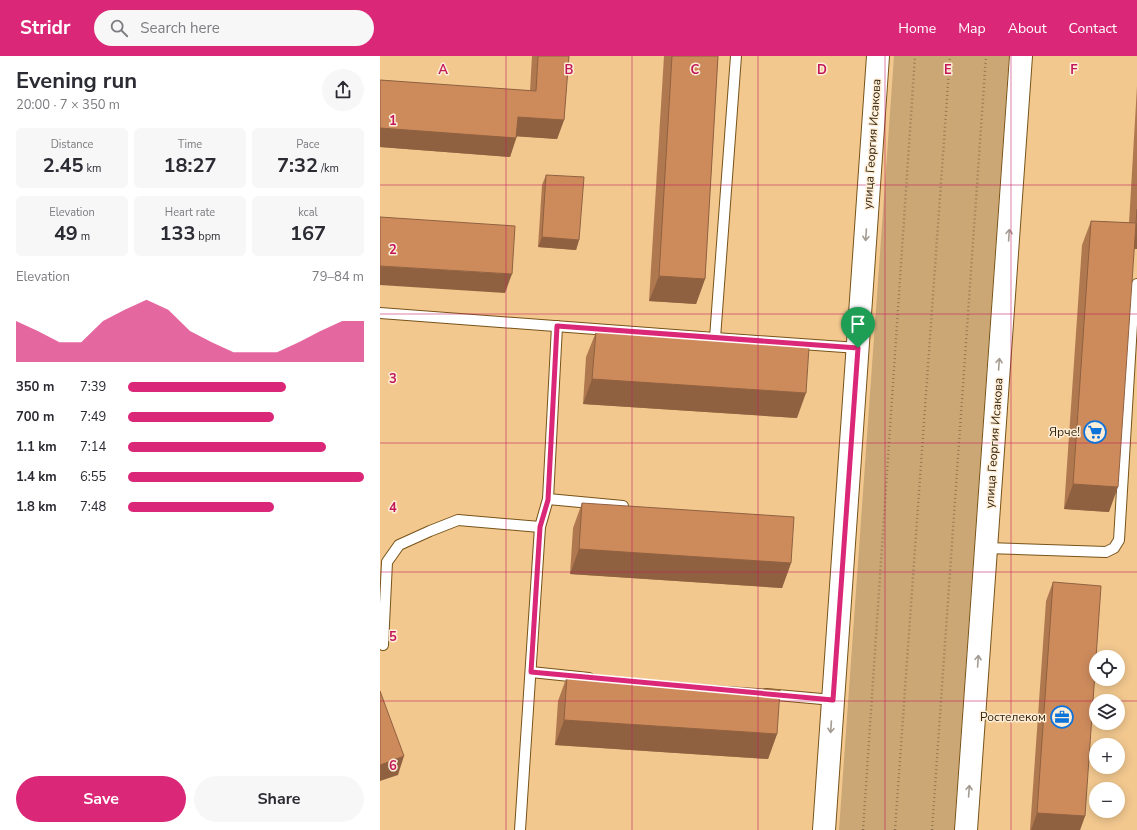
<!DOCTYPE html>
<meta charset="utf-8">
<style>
:root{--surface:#fff;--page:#f7f7f7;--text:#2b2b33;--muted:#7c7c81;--accent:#db2777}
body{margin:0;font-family:"Nunito Sans",sans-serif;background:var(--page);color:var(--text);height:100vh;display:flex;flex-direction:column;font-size:15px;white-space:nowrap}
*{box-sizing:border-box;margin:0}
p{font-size:13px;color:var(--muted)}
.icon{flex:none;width:22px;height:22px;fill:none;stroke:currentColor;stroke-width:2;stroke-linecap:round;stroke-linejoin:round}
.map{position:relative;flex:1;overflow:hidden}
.side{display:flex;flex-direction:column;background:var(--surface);width:380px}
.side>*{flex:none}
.fabs{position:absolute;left:709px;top:594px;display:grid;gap:8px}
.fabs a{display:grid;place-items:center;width:36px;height:36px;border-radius:50%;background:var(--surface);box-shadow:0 2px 10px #0003;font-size:20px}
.pin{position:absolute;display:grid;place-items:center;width:34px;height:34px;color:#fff;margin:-41px -17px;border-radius:50% 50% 50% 0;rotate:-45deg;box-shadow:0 0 4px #0007}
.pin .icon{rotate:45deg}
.round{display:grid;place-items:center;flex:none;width:42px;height:42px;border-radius:21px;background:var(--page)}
.head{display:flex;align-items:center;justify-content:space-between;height:68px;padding:0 16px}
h1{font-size:22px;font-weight:700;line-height:30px}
.stats{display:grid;grid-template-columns:repeat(3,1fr);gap:6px;height:68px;padding:4px 16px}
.stats div{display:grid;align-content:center;border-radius:6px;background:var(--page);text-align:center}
.stats b{font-size:20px;font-weight:700}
.stats small{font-size:11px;font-weight:400}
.stats p{font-size:11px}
.chart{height:112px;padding:8px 16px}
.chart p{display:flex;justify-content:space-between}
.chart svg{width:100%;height:72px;margin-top:4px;fill:var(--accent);opacity:.7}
.primary-button{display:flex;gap:8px;margin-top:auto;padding:8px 16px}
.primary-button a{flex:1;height:46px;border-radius:24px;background:var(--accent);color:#fff;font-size:16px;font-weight:700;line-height:46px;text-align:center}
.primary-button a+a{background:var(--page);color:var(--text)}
ul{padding:0 16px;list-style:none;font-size:13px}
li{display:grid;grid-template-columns:64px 48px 1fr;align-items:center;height:30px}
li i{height:10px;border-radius:5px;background:var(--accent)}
header{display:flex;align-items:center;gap:24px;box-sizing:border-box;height:56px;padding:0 20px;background:var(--accent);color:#fff}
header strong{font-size:19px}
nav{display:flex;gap:22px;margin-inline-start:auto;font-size:14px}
.search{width:280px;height:36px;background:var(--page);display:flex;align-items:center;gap:10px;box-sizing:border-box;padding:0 14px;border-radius:22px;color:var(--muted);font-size:15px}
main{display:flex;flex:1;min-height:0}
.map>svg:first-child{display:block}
.green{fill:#cba775}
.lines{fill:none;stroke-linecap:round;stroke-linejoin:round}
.service-casing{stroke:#775319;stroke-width:12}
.tertiary-casing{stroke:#775319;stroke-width:24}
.path{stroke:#967850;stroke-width:2.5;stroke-dasharray:1 3;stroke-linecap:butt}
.service{stroke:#fff;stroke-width:10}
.tertiary{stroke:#fff;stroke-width:22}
.wall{fill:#b0784f}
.shaded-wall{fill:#906140}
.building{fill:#cd8b5c;stroke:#906140}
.oneway{stroke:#a49c92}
.route-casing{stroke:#fff;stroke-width:8}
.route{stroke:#db2777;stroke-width:5}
.grid{fill:none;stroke:#c2185b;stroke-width:1;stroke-opacity:0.55}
.labels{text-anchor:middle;stroke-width:3;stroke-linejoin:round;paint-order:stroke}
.street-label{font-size:12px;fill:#34240d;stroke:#ffeed7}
.poi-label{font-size:12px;fill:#34240d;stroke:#ffeed7;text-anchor:end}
.grid-label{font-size:13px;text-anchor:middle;font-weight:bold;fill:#c2185b;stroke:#ffeed7;stroke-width:3;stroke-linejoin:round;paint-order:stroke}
</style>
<header>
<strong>Stridr</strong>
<div class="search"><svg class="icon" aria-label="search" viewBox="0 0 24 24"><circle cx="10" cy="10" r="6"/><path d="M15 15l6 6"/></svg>Search here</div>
<nav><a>Home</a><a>Map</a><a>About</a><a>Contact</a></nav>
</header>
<main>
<section class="side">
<div class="head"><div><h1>Evening run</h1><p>20:00 · 7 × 350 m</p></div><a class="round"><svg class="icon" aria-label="share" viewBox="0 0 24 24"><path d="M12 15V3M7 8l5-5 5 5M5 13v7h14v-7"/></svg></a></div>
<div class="stats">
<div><p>Distance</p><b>2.45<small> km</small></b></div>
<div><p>Time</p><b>18:27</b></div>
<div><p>Pace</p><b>7:32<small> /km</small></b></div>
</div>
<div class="stats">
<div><p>Elevation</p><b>49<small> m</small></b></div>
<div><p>Heart rate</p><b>133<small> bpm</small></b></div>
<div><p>kcal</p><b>167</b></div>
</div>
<div class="chart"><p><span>Elevation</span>79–84 m</p>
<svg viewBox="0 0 160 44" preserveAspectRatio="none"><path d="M0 44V19L10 25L20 32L30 32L40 19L50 12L60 6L70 12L80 25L90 32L100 38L110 38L120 38L130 32L140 25L150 19L160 19V44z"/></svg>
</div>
<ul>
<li><b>350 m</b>7:39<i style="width:67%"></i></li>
<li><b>700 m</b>7:49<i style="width:62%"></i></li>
<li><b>1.1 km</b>7:14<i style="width:84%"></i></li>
<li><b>1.4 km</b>6:55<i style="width:100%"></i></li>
<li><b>1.8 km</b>7:48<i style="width:62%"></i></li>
</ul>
<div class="primary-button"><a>Save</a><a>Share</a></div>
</section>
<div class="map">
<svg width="757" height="774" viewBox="0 0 757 774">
<rect width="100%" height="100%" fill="#f2c88f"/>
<!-- green -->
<polygon class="green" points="514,0 629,0 574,774 459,774"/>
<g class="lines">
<!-- service casing -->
<g class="service-casing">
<g id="service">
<polyline points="0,257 335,282 478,292"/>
<polyline points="335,282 356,0"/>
<polyline points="168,443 243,450"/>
<polyline points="606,492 726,496 734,492 739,484 754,235 757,228"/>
<polyline points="3,589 7,506 19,489 50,475 78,464 160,471"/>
<polyline points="151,616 209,622"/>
<polyline points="386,638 453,644"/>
<polyline points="140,774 160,471 168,443 177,270"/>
</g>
</g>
<!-- tertiary casing -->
<g class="tertiary-casing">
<g id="tertiary">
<polyline points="444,774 498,0"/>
<polyline points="586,774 641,0"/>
</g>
</g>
<!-- path -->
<g class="path">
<polyline points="483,774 535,0"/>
<polyline points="515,774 570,0"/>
<polyline points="552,774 606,0"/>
</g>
<!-- service -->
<use href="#service" class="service"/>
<!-- tertiary -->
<use href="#tertiary" class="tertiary"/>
</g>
<!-- wall -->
<g class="wall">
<polygon points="152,0 189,0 184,64 177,83 137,80 130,101 0,91 0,24 150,35"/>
<polygon points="284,0 338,0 325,223 316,248 269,245"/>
<polygon points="757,30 757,193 754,193 729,456 684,453 702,189 711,165 749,167"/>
<polygon points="166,119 199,184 196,194 158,191 162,129"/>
<polygon points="216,276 417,362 203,348 206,301"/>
<polygon points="202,447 411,507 402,532 190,518 193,472"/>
<polygon points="673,526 705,760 700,774 650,774 666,545"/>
<polygon points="187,620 397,678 388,703 175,689 178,645"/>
</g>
<!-- shaded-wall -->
<g class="shaded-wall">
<polygon points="138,61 184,64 177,83 131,80"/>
<polygon points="0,72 136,82 130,101 0,91"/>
<polygon points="756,167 757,168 757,193 747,192"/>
<polygon points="162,181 199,184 196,194 158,191"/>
<polygon points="0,210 132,218 125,237 0,229"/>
<polygon points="279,220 325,223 316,248 269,245"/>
<polygon points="212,323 426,337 417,362 203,348"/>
<polygon points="693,428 738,431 729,456 684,453"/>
<polygon points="199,493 411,507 402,532 190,518"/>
<polygon points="184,664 397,678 388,703 175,689"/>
<polygon points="24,700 18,719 0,725 0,709"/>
<polygon points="657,757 705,760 700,774 651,774"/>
</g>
<!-- building -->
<g class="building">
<polygon points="158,0 189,0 184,64 138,61 136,82 0,72 0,24 156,35"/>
<polygon points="292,0 338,0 325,223 279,220"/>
<polygon points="166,119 204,121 199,184 162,181"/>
<polygon points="757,153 757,168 756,167"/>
<polygon points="0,161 135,170 132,218 0,210"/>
<polygon points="711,165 756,167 738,431 693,428"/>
<polygon points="216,276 429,291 426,337 212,323"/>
<polygon points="202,447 414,461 411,507 199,493"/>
<polygon points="673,526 721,530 705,760 657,757"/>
<polygon points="187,620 400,634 397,678 184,664"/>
<polygon points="0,635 24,700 0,709"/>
</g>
<!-- one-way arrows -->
<defs><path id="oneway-shaft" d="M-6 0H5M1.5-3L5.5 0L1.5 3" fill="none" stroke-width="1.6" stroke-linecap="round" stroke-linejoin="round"/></defs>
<g class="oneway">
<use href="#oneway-shaft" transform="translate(486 179) rotate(94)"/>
<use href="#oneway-shaft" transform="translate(629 179) rotate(-86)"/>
<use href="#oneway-shaft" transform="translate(619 308) rotate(-86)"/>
<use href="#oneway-shaft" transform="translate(598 605) rotate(-86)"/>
<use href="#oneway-shaft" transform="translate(451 671) rotate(94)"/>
<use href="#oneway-shaft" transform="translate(589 735) rotate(-86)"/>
</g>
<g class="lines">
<!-- route casing -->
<g class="route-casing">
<polygon id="route" points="177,270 478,292 453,644 151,616 160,471 168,444"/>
</g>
<!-- route -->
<use href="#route" class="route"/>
</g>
<!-- grid -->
<path class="grid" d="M126,0v774M252,0v774M378,0v774M505,0v774M631,0v774M0,129h757M0,258h757M0,387h757M0,516h757M0,645h716M716,645h22M738,645h19"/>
<!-- icons -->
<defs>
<g id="supermarket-ring" transform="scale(1.15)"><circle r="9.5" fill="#ffeed7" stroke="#0d72da" stroke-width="1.5"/><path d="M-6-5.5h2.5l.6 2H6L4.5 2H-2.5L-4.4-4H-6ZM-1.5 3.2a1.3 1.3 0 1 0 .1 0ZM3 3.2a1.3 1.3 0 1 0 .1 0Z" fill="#0d72da"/></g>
<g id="office-ring" transform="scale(1.15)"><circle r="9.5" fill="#ffeed7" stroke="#0d72da" stroke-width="1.5"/><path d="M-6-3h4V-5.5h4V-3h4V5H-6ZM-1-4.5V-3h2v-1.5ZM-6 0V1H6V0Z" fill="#0d72da"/></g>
</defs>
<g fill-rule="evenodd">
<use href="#supermarket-ring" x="715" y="376"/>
<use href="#office-ring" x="682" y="661"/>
</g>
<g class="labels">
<!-- street labels -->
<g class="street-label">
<text transform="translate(492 88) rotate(-86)" y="4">улица Георгия Исакова</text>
<text transform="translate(614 387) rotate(-86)" y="4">улица Георгия Исакова</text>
</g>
<!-- poi labels -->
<g class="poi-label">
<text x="700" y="380">Ярче!</text>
<text x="666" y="665">Ростелеком</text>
</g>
</g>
<g class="grid-label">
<text x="63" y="18">A</text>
<text x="189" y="18">B</text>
<text x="315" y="18">C</text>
<text x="442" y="18">D</text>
<text x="568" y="18">E</text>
<text x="694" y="18">F</text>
<text x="13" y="69">1</text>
<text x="13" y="198">2</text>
<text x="13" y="327">3</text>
<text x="13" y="456">4</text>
<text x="13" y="585">5</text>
<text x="13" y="714">6</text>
</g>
</svg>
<div class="fabs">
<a><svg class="icon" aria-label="locate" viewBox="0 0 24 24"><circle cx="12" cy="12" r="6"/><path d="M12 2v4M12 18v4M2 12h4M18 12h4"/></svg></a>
<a><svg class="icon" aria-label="layers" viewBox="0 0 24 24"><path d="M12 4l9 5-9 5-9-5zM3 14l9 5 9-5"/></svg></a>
<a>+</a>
<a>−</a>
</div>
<div class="pin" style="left:478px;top:292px;background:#1e9e55"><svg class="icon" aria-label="arrive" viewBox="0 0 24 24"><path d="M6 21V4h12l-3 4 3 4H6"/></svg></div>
</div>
</main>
